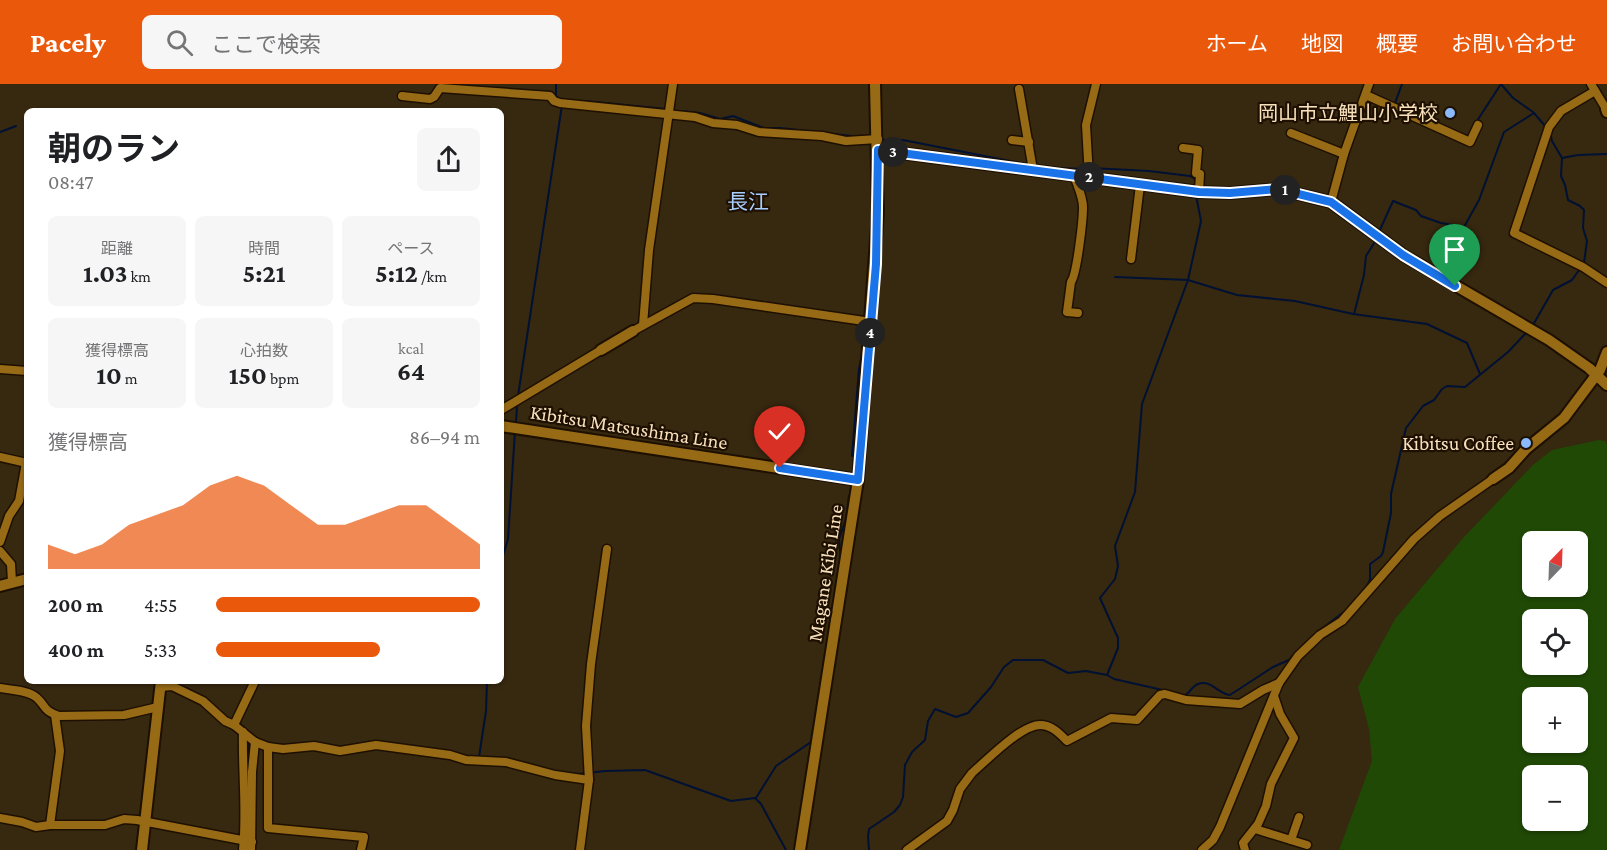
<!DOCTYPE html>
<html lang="ja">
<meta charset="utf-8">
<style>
:root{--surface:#fff;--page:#f6f6f6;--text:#202124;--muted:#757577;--accent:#ea580c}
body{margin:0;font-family:"Crimson Pro","Noto Sans JP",serif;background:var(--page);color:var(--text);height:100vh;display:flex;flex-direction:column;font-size:22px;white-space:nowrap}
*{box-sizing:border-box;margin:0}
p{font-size:20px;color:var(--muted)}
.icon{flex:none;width:33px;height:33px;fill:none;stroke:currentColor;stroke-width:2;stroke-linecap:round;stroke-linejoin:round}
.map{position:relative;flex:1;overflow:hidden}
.drawer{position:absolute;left:24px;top:24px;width:480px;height:576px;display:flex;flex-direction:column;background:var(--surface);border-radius:9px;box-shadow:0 2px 4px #0004}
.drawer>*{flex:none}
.needle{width:39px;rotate:23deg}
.controls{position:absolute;left:1522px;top:447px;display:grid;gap:12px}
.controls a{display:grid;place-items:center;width:66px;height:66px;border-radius:9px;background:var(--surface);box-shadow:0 2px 4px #0004;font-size:30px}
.pin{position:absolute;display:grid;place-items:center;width:51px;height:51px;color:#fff;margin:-62px -26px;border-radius:50% 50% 50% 0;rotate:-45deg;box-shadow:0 0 6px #0007}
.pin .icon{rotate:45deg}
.km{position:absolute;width:30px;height:30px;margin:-15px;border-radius:50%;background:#222;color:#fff;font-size:16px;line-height:30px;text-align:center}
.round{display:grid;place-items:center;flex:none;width:63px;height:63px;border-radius:9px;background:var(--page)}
.head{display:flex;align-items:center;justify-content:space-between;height:102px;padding:0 24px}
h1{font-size:33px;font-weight:700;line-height:45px}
.figures{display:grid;grid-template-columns:repeat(3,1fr);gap:9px;height:102px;padding:6px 24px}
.figures div{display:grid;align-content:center;border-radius:9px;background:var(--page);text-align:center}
.figures b{font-size:26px;font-weight:700}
.figures small{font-size:16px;font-weight:400}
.figures p{font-size:16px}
.chart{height:168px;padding:12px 24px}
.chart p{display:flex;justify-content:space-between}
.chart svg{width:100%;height:108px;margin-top:6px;fill:var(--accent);opacity:.7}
ul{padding:0 24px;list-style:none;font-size:20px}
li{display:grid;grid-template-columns:96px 72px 1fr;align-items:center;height:45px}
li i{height:15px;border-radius:8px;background:var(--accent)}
header{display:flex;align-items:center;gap:36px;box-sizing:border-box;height:84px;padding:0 30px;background:var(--accent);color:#fff}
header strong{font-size:28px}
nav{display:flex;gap:33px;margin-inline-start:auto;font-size:21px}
.search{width:420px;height:54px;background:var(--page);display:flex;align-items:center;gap:15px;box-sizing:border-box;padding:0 21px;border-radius:9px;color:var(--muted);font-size:22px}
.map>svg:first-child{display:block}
.green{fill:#204905;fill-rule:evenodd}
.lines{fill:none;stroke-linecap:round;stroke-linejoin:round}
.stream{stroke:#013;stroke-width:2}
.minor-casing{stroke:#1e1000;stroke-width:11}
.secondary-casing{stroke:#1e1000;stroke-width:14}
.minor{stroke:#976a16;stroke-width:8}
.secondary{stroke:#976a16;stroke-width:10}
.route-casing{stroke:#fff;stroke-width:12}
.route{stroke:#1a73e8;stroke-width:8}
.poi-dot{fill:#8abafc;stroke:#1e1000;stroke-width:2}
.labels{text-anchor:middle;stroke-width:4.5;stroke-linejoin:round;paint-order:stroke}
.poi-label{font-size:20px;fill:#fae1bd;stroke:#1e1000;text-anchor:end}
.street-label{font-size:20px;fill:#fae1bd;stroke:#1e1000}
.neighbourhood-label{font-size:21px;fill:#a9cdff;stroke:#1e1000}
</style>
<header>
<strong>Pacely</strong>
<div class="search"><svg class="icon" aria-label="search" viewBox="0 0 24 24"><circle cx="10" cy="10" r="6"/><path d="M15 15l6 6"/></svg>ここで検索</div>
<nav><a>ホーム</a><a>地図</a><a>概要</a><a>お問い合わせ</a></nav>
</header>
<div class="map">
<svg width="1607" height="766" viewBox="0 0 1607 766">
<rect width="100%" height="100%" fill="#372810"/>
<!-- green -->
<path class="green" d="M1599,356l6,1 2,3v406h-268l33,-89 -3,-32 -11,-42 37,-68 69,-82 69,-72 19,-15zM1533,458h45v44h-45zM1533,536h45v44h-45zM1533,614h45v44h-45zM1533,692h45v44h-45z"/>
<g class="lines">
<!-- stream -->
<g class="stream">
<polyline points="556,0 556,12 558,14"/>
<polyline points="1402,0 1395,19 1415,29"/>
<polyline points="585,17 666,25"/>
<polyline points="680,27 700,29 720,35 733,32 764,44 780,44 852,52"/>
<polyline points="1475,40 1501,0 1513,14 1533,28"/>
<polyline points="0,48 16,42"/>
<polyline points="1550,48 1552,57 1562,74"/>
<polyline points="884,56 903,56 1020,79"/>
<polyline points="1056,84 1086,85"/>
<polyline points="1091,84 1149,87 1190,92 1194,94 1196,98"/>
<polyline points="1379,148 1393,117 1416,126 1421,132 1441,139 1464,143 1479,116 1504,48 1534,29 1546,43"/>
<polyline points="1115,193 1188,196 1237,211 1295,217 1353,230 1427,240 1467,259 1480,290"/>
<polyline points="1354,230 1364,191 1366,172 1376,156"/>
<polyline points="1533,241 1553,206 1572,196 1584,179 1587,157 1583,144 1584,126 1580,122 1568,116 1565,101 1561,92 1562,74 1578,71 1607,70"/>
<polyline points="518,312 562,21"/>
<polyline points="516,339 517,321"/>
<polyline points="852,372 859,285 863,265"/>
<polyline points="501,478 508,455 515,347"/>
<polyline points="1365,506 1370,496 1370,480 1381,472 1383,468 1391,429 1391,410 1406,344 1423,322 1434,316 1442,305 1447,302 1465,303 1508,268 1527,248"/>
<polyline points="1319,547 1345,527"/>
<polyline points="1107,591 1114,595 1167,607"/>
<path d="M1184,612c6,-3 8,-10 14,-12 13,-5 20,10 32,11l43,-28 16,-7 25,-25"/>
<polyline points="239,639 257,655"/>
<polyline points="479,673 486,627 487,597"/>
<polyline points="249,682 249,658"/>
<polyline points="578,690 605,687 645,686 731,717 755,714 761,720 786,766"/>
<polyline points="756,714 776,682 811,658 841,476 839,455 846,435 849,412"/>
<polyline points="869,766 868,752 869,745 894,728 900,721 903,713 905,681 912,668 925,656 928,637 935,625 956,633 968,629 991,603 1004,583 1013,576 1043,576 1068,589 1086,587 1107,591 1118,564 1118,554 1100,514 1115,495 1118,482 1115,462 1135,408 1142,320 1188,196 1201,137 1196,111"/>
</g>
<!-- minor casing -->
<g class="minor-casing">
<g id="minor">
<polyline points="1591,0 1606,25"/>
<polyline points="1019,5 1033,86"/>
<polyline points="1595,7 1561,27 1549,43 1514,149 1583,183 1607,199"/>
<polyline points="1366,11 1470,58 1478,41"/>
<polyline points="402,12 430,15 434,13 440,4 550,12 554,17 560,19 695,33 713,39 737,41 759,48 822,52 846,57 878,55"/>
<polyline points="1291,49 1344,70"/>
<polyline points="1012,56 1029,58"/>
<polyline points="1183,64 1198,66 1196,89 1200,90 1199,108"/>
<path d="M1074,91c3,10 9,22 9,32 0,13 -6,67 -12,75l-4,30 11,1"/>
<polyline points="1089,93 1086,41 1096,0"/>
<polyline points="1331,118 1344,70 1369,0"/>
<polyline points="1131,175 1140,101"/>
<polyline points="643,241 649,166 673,0"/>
<polyline points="633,247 693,214 713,215 871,238"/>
<polyline points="0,285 27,287"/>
<polyline points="501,326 601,266"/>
<polyline points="0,373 27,379"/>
<polyline points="0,458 9,432 19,417 26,379"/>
<polyline points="0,467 11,480 12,498"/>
<polyline points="161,603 172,602 203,617 225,637 234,641 255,658 268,663 283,665 314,662 340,667 376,661 450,671 466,676 506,678 555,691 589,696"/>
<path d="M0,604c11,2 29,2 37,10 9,8 6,13 22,18l65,-1 34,-8"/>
<polyline points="234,641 255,597"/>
<path d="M243,648c-1,40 4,78 0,118"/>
<polyline points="268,663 268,744 364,753 361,766"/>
<polyline points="0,734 22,738 36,743 50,741 105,741 124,735 137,736 252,758"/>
<polyline points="50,741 60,667 55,631"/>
<polyline points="1255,745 1307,761"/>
<polyline points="1291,756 1299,733"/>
<polyline points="251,766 252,688 255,658"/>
<polyline points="580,766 589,696 586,642 591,580 607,465"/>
<path d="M907,766l40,-29 6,-11 7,-21 12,-16c15,-13 49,-48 68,-48 12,0 20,9 27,16l44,-23 26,2 23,-25 5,-1 21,6 54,4 23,-14 16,-7"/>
<polyline points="1202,766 1213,756 1220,743 1279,599 1298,572 1320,551 1342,537 1414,455 1440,432 1493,395"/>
<polyline points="1245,766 1243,759 1258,740 1266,722 1271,700 1294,654 1280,630 1274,612"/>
</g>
</g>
<!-- secondary casing -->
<g class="secondary-casing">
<g id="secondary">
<polyline points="1606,25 1607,28"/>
<polyline points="878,66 1199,108 1230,109 1278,105 1331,118 1403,171 1549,256 1589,284 1607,301"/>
<polyline points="601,266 633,247"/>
<polyline points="501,342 858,396"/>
<polyline points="1493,395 1509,384 1526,365 1564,334 1600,286 1607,268"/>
<polyline points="0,502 27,495"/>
<polyline points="142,766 161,597"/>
<polyline points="800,766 858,396 878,129 875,0"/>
</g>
</g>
<!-- minor -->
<use href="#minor" class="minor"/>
<!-- secondary -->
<use href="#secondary" class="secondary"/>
</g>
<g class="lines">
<!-- route casing -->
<g class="route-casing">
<polyline id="route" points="780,384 858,396 876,180 878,66 1199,108 1230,109 1278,105 1331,118 1403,171 1455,202"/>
</g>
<!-- route -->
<use href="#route" class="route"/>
</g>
<!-- markers -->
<g class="poi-dot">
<circle cx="1450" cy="29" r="6"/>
<circle cx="1526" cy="359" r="6"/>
</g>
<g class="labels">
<!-- poi labels -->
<g class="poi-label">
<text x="1438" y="36">岡山市立鯉山小学校</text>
<text x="1514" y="366">Kibitsu Coffee</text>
</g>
<!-- street labels -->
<g class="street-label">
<text transform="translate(629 343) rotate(9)" y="7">Kibitsu Matsushima Line</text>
<text transform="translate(825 489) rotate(-81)" y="7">Magane Kibi Line</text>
</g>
<!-- neighbourhood labels -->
<g class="neighbourhood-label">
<text x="748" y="125">長江</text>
</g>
</g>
</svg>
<div class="controls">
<a><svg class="needle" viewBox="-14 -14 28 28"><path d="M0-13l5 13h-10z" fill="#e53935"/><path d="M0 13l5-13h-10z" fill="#757577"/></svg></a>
<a><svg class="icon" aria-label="locate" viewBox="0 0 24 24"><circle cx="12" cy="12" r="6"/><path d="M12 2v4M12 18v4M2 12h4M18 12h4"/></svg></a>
<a>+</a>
<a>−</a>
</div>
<div class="pin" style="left:1455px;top:202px;background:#1e9e55"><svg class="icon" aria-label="arrive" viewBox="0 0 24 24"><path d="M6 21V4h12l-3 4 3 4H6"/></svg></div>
<div class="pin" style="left:780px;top:384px;background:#d93025"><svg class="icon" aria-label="check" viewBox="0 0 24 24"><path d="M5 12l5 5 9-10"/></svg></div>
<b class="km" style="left:1285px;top:106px">1</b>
<b class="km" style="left:1089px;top:93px">2</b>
<b class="km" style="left:893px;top:68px">3</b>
<b class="km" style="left:870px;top:249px">4</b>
<section class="drawer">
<div class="head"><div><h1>朝のラン</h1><p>08:47</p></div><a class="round"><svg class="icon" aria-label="share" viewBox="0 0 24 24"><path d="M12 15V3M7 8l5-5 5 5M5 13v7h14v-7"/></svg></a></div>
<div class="figures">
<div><p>距離</p><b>1.03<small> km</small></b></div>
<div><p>時間</p><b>5:21</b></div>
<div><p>ペース</p><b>5:12<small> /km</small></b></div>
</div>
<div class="figures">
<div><p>獲得標高</p><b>10<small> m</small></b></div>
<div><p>心拍数</p><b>150<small> bpm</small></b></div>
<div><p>kcal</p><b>64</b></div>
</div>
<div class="chart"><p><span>獲得標高</span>86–94 m</p>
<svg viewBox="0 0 160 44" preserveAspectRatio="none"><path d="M0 44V34L10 38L20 34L30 26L40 22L50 18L60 10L70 6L80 10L90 18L100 26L110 26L120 22L130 18L140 18L150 26L160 34V44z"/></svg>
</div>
<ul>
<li><b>200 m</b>4:55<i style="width:100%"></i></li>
<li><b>400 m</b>5:33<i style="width:62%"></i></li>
</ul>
</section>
</div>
